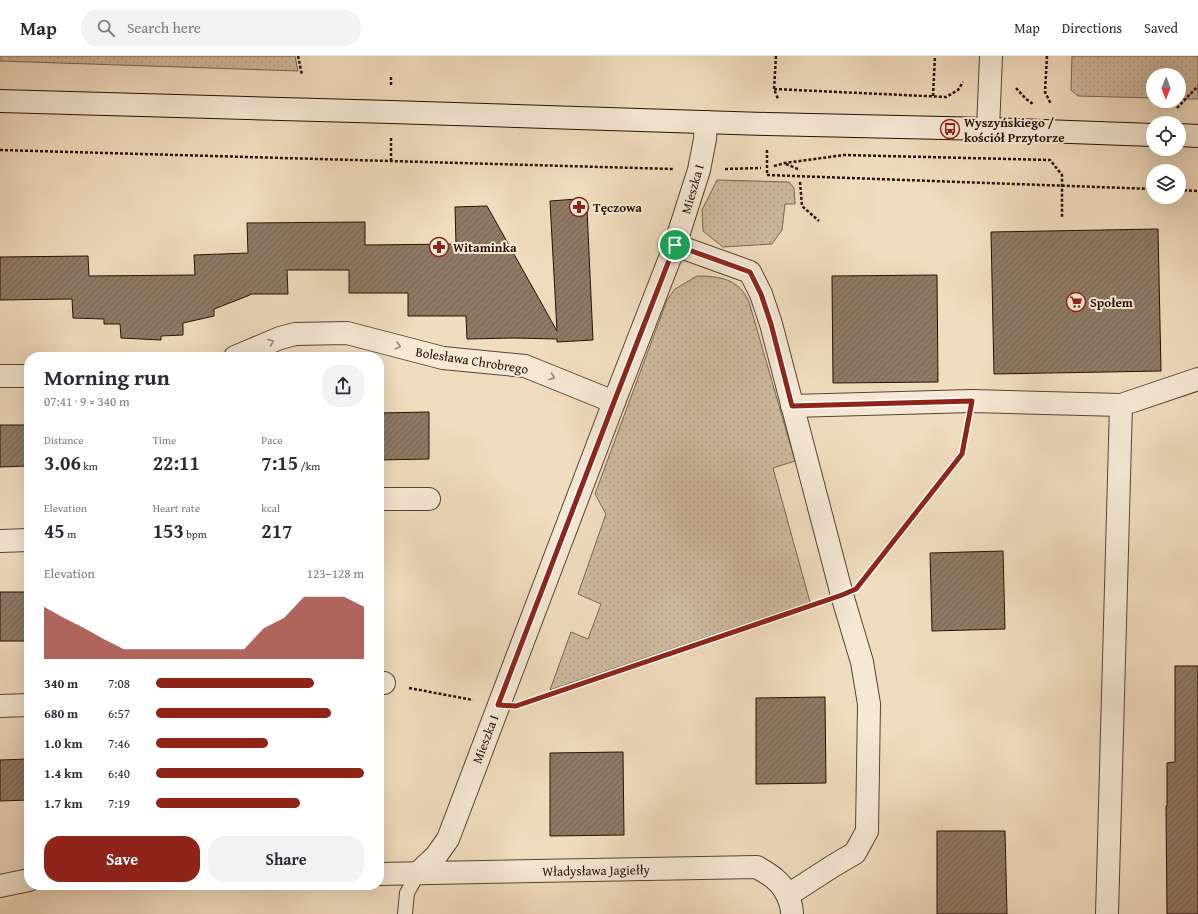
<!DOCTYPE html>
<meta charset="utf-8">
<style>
:root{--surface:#fff;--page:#f2f2f3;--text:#2b2b33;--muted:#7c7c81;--line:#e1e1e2;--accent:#8f2418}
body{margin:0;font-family:"Gentium Book Plus",serif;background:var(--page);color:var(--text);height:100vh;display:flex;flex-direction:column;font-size:15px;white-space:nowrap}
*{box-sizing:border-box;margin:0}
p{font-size:13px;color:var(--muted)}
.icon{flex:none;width:22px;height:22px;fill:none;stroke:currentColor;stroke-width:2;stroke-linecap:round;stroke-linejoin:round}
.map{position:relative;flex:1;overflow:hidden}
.drawer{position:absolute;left:24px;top:296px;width:360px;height:538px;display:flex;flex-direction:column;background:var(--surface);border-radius:16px;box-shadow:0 4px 16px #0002}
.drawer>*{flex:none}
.needle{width:26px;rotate:181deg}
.buttons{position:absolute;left:1146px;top:12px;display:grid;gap:8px}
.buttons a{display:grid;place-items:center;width:40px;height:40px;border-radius:50%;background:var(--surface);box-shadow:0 4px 16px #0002;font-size:20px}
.pin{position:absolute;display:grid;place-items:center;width:34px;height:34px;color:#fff;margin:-17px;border:2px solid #fff;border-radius:50%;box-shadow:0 1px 4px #0007}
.round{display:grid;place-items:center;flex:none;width:42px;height:42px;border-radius:16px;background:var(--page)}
.head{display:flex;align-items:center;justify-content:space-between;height:68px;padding:0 20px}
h1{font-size:22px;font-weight:600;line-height:30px}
.stats{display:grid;grid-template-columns:repeat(3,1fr);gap:6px;height:68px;padding:4px 20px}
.stats div{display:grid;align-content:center}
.stats b{font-size:20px;font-weight:600}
.stats small{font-size:11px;font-weight:400}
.stats p{font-size:11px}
.chart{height:112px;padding:8px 20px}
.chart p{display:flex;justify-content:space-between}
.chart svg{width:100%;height:72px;margin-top:4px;fill:var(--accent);opacity:.7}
.primary-button{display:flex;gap:8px;margin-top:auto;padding:8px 20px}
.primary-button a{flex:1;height:46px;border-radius:16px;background:var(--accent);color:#fff;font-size:16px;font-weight:600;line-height:46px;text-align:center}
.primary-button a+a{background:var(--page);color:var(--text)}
ul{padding:0 20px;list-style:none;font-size:13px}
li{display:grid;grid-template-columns:64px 48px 1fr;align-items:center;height:30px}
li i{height:10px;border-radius:5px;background:var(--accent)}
header{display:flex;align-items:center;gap:24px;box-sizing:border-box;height:56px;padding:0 20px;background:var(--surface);border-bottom:1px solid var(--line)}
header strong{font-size:19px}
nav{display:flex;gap:22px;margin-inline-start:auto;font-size:14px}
.search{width:280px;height:36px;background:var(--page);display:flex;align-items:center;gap:10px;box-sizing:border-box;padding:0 14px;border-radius:16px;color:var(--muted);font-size:15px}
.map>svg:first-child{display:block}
.grass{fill:url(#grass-dots);stroke:#7a6452}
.building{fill:url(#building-hatch);stroke:#261006}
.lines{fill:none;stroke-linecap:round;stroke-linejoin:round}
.lane-casing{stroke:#584334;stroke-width:16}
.street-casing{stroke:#584334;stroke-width:24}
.secondary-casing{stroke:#261006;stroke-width:24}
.path{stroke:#261006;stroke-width:2.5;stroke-dasharray:3 2;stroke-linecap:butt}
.lane{stroke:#f5e8d5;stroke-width:14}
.street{stroke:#f5e8d5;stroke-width:22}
.secondary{stroke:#f5e8d5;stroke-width:22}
.oneway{stroke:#988778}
.route-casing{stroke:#fff;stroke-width:8}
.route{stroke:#8f2418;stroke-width:5}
.labels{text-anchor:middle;stroke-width:4;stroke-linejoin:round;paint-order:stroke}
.poi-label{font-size:13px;font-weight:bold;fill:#261006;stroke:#f5e8d5;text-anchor:start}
.street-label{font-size:13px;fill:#261006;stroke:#f5e8d5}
</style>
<header>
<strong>Map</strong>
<div class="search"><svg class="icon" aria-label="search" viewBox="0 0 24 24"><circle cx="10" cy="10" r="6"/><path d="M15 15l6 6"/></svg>Search here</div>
<nav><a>Map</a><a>Directions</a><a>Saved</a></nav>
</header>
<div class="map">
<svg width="1198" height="858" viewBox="0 0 1198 858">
<defs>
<pattern id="grass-dots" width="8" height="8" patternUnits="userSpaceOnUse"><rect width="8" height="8" fill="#ceb99f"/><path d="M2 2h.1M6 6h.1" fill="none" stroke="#b19e87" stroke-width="1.8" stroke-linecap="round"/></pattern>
<pattern id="building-hatch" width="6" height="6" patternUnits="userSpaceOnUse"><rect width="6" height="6" fill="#8f7a66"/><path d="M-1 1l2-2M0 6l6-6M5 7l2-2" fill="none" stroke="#756352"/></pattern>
</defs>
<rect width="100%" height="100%" fill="#f0dcbe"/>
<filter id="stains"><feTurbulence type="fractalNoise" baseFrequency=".005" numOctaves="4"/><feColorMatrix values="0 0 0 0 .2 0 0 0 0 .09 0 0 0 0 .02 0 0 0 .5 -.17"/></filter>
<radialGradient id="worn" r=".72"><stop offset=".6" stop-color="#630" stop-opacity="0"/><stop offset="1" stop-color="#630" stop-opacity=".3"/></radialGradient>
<!-- grass -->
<g class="grass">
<polygon points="0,0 295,0 298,15 0,5"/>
<polygon points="1072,0 1198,0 1198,43 1179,43 1179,19 1153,19 1153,42 1078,40 1071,34"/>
<polygon points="717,124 789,126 794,132 795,148 785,148 782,174 772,188 723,191 703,175 702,154"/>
<path d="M697,220c23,0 42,3 52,26l46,159 -22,7 37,134 -260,88 21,-58 17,7 13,-35 -23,-10 28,-80 -11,-20 72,-194 8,-11z"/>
</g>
<!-- building -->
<g class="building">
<polygon points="577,143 587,153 593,284 557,286 557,283 514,282 467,283 466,260 408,260 408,237 349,237 349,214 287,214 288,238 250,238 250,239 214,253 214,260 183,267 183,279 161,280 161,284 121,282 120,268 104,268 104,263 73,262 72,243 0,244 0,201 88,200 89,220 195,219 194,199 248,197 247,167 365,166 365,189 456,188 455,151 487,150 557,275 550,145"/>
<polygon points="1158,173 1161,315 994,318 991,176"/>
<polygon points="937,219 938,326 833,327 832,220"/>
<polygon points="429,356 429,403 379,404 379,357"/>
<polygon points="0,369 29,369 29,410 0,411"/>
<polygon points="1003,495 1005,573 932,575 930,497"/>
<rect x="0" y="536" width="29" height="49"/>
<polygon points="1175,610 1198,610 1198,858 1167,858 1166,750 1167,750 1167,707 1175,706"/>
<polygon points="825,641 826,727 756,728 756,642"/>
<polygon points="623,696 624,779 550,780 550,697"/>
<polygon points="29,703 29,744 0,745 0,704"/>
<polygon points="937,775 1005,775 1007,858 937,858"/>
</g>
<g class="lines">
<!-- lane casing -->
<g class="lane-casing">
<polyline id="lane" points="405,858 407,837 418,817"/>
</g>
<!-- street casing -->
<g class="street-casing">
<g id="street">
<polyline points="988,73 991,0"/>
<polyline points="675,189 750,216 761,238 771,268 842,539 862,606 869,648 867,775 855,797 833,810 788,839"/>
<polyline points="235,301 280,282 295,278 347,277 443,302 525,310 614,346"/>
<polyline points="0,320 29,320"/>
<polyline points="792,350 972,345 1121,349 1198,323"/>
<polyline points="379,443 429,443"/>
<polyline points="0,485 29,484"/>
<polyline points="379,627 384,627"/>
<polyline points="0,650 29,649"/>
<polyline points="418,817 436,800 448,783 614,346 675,189 699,114 705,83 706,66"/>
<path d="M379,818l378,-7c6,4 14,8 19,13 9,7 16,23 16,34"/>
<polyline points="0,830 29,824"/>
<polyline points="1107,858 1121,349"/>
</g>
</g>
<!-- secondary casing -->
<g class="secondary-casing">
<g id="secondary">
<polyline points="0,45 391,56 767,68 988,73 1153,79"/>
<polyline points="1179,79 1198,80"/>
</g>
</g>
<!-- path -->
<g class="path">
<polyline points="298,0 302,19"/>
<polyline points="776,0 774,33 778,43"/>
<polyline points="1047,0 1045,36 1051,48"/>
<polyline points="391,21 391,29"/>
<polyline points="1016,32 1026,43 1033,48"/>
<polyline points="774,33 946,41 958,34 963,26"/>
<polyline points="933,40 935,0"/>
<polyline points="1177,52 1198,30"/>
<polyline points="0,94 673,113"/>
<polyline points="767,94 767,119 1153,133"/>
<polyline points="391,105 391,81"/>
<polyline points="786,108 800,114"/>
<polyline points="774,110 785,107 844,99 1050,104 1062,119 1062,162"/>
<polyline points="725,113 761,112"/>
<polyline points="800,126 802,150 819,165"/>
<polyline points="1179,134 1198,135"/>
<polyline points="865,521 962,398 967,371"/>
<polyline points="409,632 473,644"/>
<polyline points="529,645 818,547"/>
</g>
<!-- lane -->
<use href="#lane" class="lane"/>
<!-- street -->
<use href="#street" class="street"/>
<!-- secondary -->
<use href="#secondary" class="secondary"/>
</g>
<!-- one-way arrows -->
<defs><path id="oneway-chevron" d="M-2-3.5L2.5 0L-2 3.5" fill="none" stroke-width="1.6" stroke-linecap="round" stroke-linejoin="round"/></defs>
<g class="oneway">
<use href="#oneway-chevron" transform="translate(271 286) rotate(-23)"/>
<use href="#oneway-chevron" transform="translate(398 290) rotate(15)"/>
<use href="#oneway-chevron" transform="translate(552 321) rotate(22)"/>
</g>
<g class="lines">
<!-- route casing -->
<g class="route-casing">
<polygon id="route" points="675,189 750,216 761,238 771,268 792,350 972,345 962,398 856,533 842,539 516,650 498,649 614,346"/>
</g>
<!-- route -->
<use href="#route" class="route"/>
</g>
<!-- icons -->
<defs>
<g id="bus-ring" transform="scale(1)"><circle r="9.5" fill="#f5e8d5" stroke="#8f2418" stroke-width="1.5"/><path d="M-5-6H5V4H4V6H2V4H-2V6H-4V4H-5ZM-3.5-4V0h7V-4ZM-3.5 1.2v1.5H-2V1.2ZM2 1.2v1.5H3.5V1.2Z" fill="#8f2418"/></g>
<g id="pharmacy-ring" transform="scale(1)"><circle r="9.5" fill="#f5e8d5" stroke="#8f2418" stroke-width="1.5"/><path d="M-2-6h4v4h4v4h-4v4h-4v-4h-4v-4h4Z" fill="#8f2418"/></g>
<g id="supermarket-ring" transform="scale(1)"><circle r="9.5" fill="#f5e8d5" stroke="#8f2418" stroke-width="1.5"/><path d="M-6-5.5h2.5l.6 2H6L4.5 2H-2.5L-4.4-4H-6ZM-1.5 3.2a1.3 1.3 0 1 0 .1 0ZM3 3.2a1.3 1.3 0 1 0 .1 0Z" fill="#8f2418"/></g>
</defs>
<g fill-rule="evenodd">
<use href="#bus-ring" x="950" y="73"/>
<use href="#pharmacy-ring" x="579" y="151"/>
<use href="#pharmacy-ring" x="439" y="191"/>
<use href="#supermarket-ring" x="1076" y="246"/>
</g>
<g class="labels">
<!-- poi labels -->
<g class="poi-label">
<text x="964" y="71">Wyszyńskiego /<tspan x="964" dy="15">kościół Przytorze</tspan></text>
<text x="593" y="156">Tęczowa</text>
<text x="453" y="196">Witaminka</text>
<text x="1090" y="251">Społem</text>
</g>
<!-- street labels -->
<g class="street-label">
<text transform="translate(692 133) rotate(-74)" y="5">Mieszka I</text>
<text transform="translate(472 304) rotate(9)" y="5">Bolesława Chrobrego</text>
<text transform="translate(485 683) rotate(-69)" y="5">Mieszka I</text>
<text transform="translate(596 814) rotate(-1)" y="5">Władysława Jagiełły</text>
</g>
</g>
<rect width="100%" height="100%" filter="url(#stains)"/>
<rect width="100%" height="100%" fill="url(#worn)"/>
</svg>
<div class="buttons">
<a><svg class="needle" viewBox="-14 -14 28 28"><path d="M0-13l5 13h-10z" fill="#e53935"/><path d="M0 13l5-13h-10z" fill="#7c7c81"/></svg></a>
<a><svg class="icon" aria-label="locate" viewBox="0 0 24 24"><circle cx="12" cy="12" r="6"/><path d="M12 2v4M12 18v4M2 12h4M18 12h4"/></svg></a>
<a><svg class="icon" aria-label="layers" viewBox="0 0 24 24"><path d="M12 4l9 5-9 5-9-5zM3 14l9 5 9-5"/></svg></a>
</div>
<div class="pin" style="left:675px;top:189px;background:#1e9e55"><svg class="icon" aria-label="arrive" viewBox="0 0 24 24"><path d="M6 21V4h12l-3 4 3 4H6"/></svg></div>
<section class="drawer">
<div class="head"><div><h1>Morning run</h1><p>07:41 · 9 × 340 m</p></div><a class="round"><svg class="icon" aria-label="share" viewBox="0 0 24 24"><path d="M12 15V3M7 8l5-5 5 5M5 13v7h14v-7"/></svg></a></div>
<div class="stats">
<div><p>Distance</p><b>3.06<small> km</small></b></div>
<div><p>Time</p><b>22:11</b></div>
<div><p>Pace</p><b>7:15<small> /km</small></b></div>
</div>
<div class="stats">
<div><p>Elevation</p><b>45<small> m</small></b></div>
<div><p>Heart rate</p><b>153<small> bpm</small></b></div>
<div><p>kcal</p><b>217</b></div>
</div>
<div class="chart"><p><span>Elevation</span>123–128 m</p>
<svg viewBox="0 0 160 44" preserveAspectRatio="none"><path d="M0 44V12L10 19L20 25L30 32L40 38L50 38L60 38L70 38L80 38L90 38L100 38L110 25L120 19L130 6L140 6L150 6L160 12V44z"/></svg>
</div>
<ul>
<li><b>340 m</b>7:08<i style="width:76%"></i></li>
<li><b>680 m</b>6:57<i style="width:84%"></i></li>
<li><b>1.0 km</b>7:46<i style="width:54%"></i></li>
<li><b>1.4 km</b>6:40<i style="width:100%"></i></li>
<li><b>1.7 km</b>7:19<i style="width:69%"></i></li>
</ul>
<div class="primary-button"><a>Save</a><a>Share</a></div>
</section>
</div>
